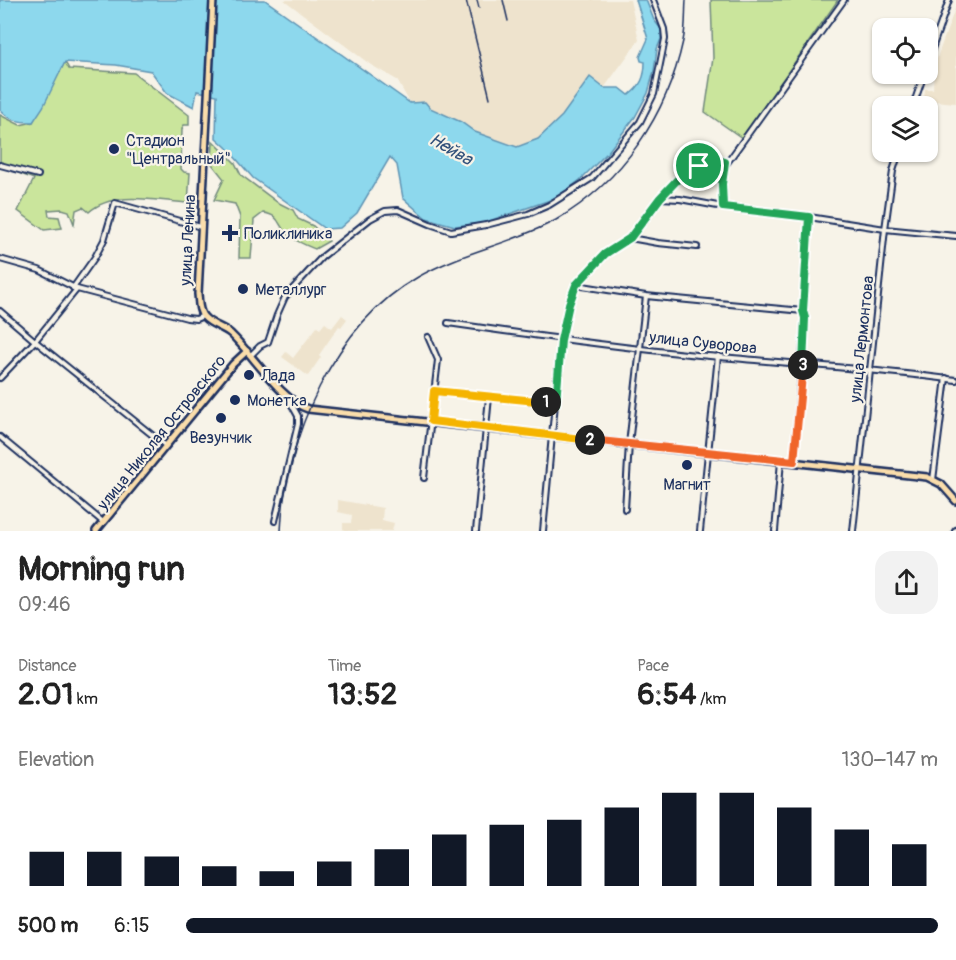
<!DOCTYPE html>
<meta charset="utf-8">
<style>
:root{--surface:#fff;--page:#f2f2f2;--text:#222;--muted:#767676;--accent:#111827}
body{margin:0;font-family:Pangolin,sans-serif;background:var(--page);color:var(--text);height:100vh;display:flex;flex-direction:column;font-size:22px;white-space:nowrap}
*{box-sizing:border-box;margin:0}
p{font-size:20px;color:var(--muted)}
.icon{flex:none;width:33px;height:33px;fill:none;stroke:currentColor;stroke-width:2;stroke-linecap:round;stroke-linejoin:round}
.map{position:relative;height:531px;overflow:hidden}
.drawer{display:flex;flex-direction:column;background:var(--surface);flex:1}
.drawer>*{flex:none}
.controls{position:absolute;left:872px;top:18px;display:grid;gap:12px}
.controls a{display:grid;place-items:center;width:66px;height:66px;border-radius:12px;background:var(--surface);box-shadow:0 2px 4px #0004;font-size:30px}
.pin{position:absolute;display:grid;place-items:center;width:51px;height:51px;color:#fff;margin:-26px;border:3px solid #fff;border-radius:50%;box-shadow:0 2px 6px #0007}
.km{position:absolute;width:30px;height:30px;margin:-15px;border-radius:50%;background:#222;color:#fff;font-size:16px;line-height:30px;text-align:center}
.round{display:grid;place-items:center;flex:none;width:63px;height:63px;border-radius:18px;background:var(--page)}
.head{display:flex;align-items:center;justify-content:space-between;height:102px;padding:0 18px}
h1{font-size:33px;font-weight:700;line-height:45px}
.metrics{display:grid;grid-template-columns:repeat(3,1fr);gap:9px;height:102px;padding:6px 18px}
.metrics div{display:grid;align-content:center}
.metrics b{font-size:30px;font-weight:700}
.metrics small{font-size:16px;font-weight:400}
.metrics p{font-size:16px}
.chart{height:168px;padding:12px 18px}
.chart p{display:flex;justify-content:space-between}
.chart svg{width:100%;height:108px;margin-top:6px;stroke:var(--accent);stroke-width:6}
ul{padding:0 18px;list-style:none;font-size:20px}
li{display:grid;grid-template-columns:96px 72px 1fr;align-items:center;height:45px}
li i{height:15px;border-radius:8px;background:var(--accent)}
.map>svg:first-child{display:block}
.built{fill:#eee3cd}
.green{fill:#cae59c;stroke:#728a7d;stroke-width:1.5}
.water{fill:#8dd8ed;stroke:#5f94b4;stroke-width:1.5}
.lines{fill:none;stroke-linecap:round;stroke-linejoin:round}
.minor-casing{stroke:#1b2f5e;stroke-width:8}
.major-casing{stroke:#1b2f5e;stroke-width:10}
.minor{stroke:#f7f3e8;stroke-width:4}
.major{stroke:#faddab;stroke-width:5}
.rail{stroke:#1b2f5e;stroke-width:1.5}
.split-1-casing{stroke:#fff;stroke-width:12}
.split-2-casing{stroke:#fff;stroke-width:12}
.split-3-casing{stroke:#fff;stroke-width:12}
.split-4-casing{stroke:#fff;stroke-width:12}
.split-1{stroke:#22a559;stroke-width:8}
.split-2{stroke:#f5b400;stroke-width:8}
.split-3{stroke:#f0652b;stroke-width:8}
.split-4{stroke:#22a559;stroke-width:8}
.poi-dot{fill:#1b2f5e;stroke:#f7f3e8;stroke-width:2}
.labels{text-anchor:middle;stroke-width:4.5;stroke-linejoin:round;paint-order:stroke}
.poi-label{font-size:16px;fill:#1b2f5e;stroke:#f7f3e8;text-anchor:start}
.street-label{font-size:16px;fill:#1b2f5e;stroke:#f7f3e8}
.water-label{font-size:18px;font-style:italic;fill:#32517b;stroke:#f7f3e8}
</style>
<div class="map">
<svg width="956" height="531" viewBox="0 0 956 531">
<rect width="100%" height="100%" fill="#f7f3e8"/>
<filter id="ink" filterUnits="userSpaceOnUse"><feTurbulence type="fractalNoise" baseFrequency=".0167" numOctaves="2"/><feDisplacementMap in="SourceGraphic" scale="12" xChannelSelector="R" yChannelSelector="G"/><feConvolveMatrix kernelMatrix="1 2 1 2 8 2 1 2 1" color-interpolation-filters="sRGB"/></filter>
<g filter="url(#ink)">
<!-- built -->
<g class="built">
<polygon points="284,0 630,0 639,40 604,88 589,78 562,116 538,140 517,147 475,132 461,122 430,108 425,102 410,103 397,80 371,65"/>
<polygon points="956,6 956,103 924,100 925,89 933,89 934,70 939,52"/>
<polygon points="342,315 347,319 341,327 339,326 319,355 321,357 308,376 282,357 286,352 293,358 317,327 320,329 325,323 332,328"/>
<polygon points="338,500 383,508 382,520 394,523 392,531 347,531 343,529 343,523 351,523 352,515 338,512"/>
</g>
<!-- green -->
<g class="green">
<polygon points="711,0 838,0 742,138 705,112 713,58"/>
<path d="M65,62l4,7 65,4 55,42v10h-5l-2,4 -1,40 3,3 6,1 -2,30c-31,-2 -75,-13 -99,9l-6,-5 -7,3 -2,14 -5,-13 -7,-2 -14,1 1,6 10,1 3,11 -18,2 -26,-19 16,-32 -34,-13v-51l20,10 13,-3z"/>
<path d="M213,141l22,22 6,12 36,27 16,8 5,9 15,7 16,15 -14,8c-10,-4 -18,-7 -27,-14 -11,-10 -7,-20 -25,-22l-9,7 -3,38h-12l1,-41 -5,-13 -21,-4 10,-21 -12,-15z"/>
</g>
<!-- water -->
<path class="water" d="M0,0h265l145,103 15,-1 5,6 31,14 14,10 42,15 21,-8 24,-23 28,-39 14,11h16l9,7c12,-9 16,-18 16,-33l-4,-1 -1,-4 8,-18 -12,-39h10l8,20 7,9v10l-4,10 -3,22 -6,22 -13,24 -28,36 -27,27 -24,18 -73,25 -28,3 -29,-8 -23,-20 -6,-33 -7,-8 -33,56 -17,15 -15,1 -72,-51 -27,-31 -10,-9 1,-43 -20,-4 -3,16 -27,-14 -16,-22 -35,-6 -51,-3 -22,45 -10,15c-15,0 -22,-1 -33,-12z"/>
<g class="lines">
<!-- minor casing -->
<g class="minor-casing">
<g id="minor">
<polyline points="927,63 949,0"/>
<polyline points="913,106 924,74"/>
<polyline points="0,165 38,175"/>
<polyline points="660,198 680,199 723,207 809,217 885,229 956,236"/>
<polyline points="723,207 722,184 725,162"/>
<polyline points="630,238 658,243 697,247"/>
<polyline points="0,259 39,270 77,289 187,318 196,319 203,316"/>
<polyline points="576,285 646,296 803,311"/>
<polyline points="73,288 95,257 104,240 115,203 201,227"/>
<polyline points="0,311 35,341 166,446"/>
<path d="M448,323c90,13 181,26 272,34 79,7 157,12 236,23"/>
<polyline points="252,354 260,346 268,342 277,315 285,297 322,257 370,219 385,211 398,210 430,224 451,231 486,225 528,214 549,205 592,178 640,122 654,94 665,39 664,29 653,0"/>
<polyline points="0,378 35,341 77,289"/>
<polyline points="434,391 556,403"/>
<polyline points="0,437 103,522"/>
<polyline points="794,461 805,318 803,311 809,217"/>
<polyline points="424,478 438,360 428,337"/>
<polyline points="933,480 946,378"/>
<polyline points="625,509 629,444 646,296"/>
<polyline points="275,521 298,424 298,416 288,398"/>
<polyline points="476,531 489,397"/>
<polyline points="543,531 561,340 569,304 576,285 605,254 630,238 660,198 677,180 699,166 715,159 727,163 844,0"/>
<polyline points="700,531 718,356"/>
<polyline points="775,531 781,461"/>
<polyline points="853,531 885,229 893,171 899,152"/>
<polyline points="955,531 956,530"/>
</g>
</g>
<!-- major casing -->
<g class="major-casing">
<g id="major">
<path d="M213,0l-15,294c1,7 0,17 6,23 7,8 19,10 27,17 22,21 51,67 77,75l619,68 14,7 15,17"/>
<polyline points="96,531 233,364 247,351"/>
</g>
</g>
<!-- minor -->
<use href="#minor" class="minor"/>
<!-- major -->
<use href="#major" class="major"/>
<!-- rail -->
<g class="rail">
<polyline points="466,0 490,98"/>
<polyline points="477,0 479,8"/>
<polyline points="503,0 508,21"/>
<path d="M281,531c4,-94 53,-206 137,-254 43,-25 94,-33 138,-57 67,-39 111,-105 127,-179 3,-13 2,-28 3,-41"/>
</g>
</g>
</g>
<g class="lines" filter="url(#ink)">
<!-- split-1 casing -->
<g class="split-1-casing">
<polyline id="split-1" points="546,402 556,403 561,340 569,304 576,285 605,254 630,238 660,198 677,180 699,166"/>
</g>
<!-- split-2 casing -->
<g class="split-2-casing">
<polyline id="split-2" points="546,402 434,391 431,421 590,440"/>
</g>
<!-- split-3 casing -->
<g class="split-3-casing">
<polyline id="split-3" points="590,440 794,461 803,365"/>
</g>
<!-- split-4 casing -->
<g class="split-4-casing">
<polyline id="split-4" points="699,166 715,159 725,162 722,184 723,207 809,217 803,311 805,318 803,365"/>
</g>
<!-- split-1 -->
<use href="#split-1" class="split-1"/>
<!-- split-2 -->
<use href="#split-2" class="split-2"/>
<!-- split-3 -->
<use href="#split-3" class="split-3"/>
<!-- split-4 -->
<use href="#split-4" class="split-4"/>
</g>
<!-- markers -->
<g class="poi-dot">
<circle cx="114" cy="149" r="6"/>
<path d="M227 224h6v6h6v6h-6v6h-6v-6h-6v-6h6z"/>
<circle cx="243" cy="289" r="6"/>
<circle cx="249" cy="375" r="6"/>
<circle cx="235" cy="400" r="6"/>
<circle cx="221" cy="418" r="6"/>
<circle cx="687" cy="465" r="6"/>
</g>
<g class="labels">
<!-- poi labels -->
<g class="poi-label">
<text x="126" y="146">Стадион<tspan x="126" dy="18">"Центральный"</tspan></text>
<text x="244" y="239">Поликлиника</text>
<text x="255" y="295">Металлург</text>
<text x="261" y="381">Лада</text>
<text x="247" y="406">Монетка</text>
<text x="221" y="443" text-anchor="middle">Везунчик</text>
<text x="687" y="490" text-anchor="middle">Магнит</text>
</g>
<!-- street labels -->
<g class="street-label">
<text transform="translate(187 240) rotate(-87)" y="6">улица Ленина</text>
<text transform="translate(861 339) rotate(-84)" y="6">улица Лермонтова</text>
<text transform="translate(703 342) rotate(6)" y="6">улица Суворова</text>
<text transform="translate(161 432) rotate(-51)" y="6">улица Николая Островского</text>
</g>
<!-- water labels -->
<g class="water-label">
<text transform="translate(451 149) rotate(30)" y="6">Нейва</text>
</g>
</g>
</svg>
<div class="controls">
<a><svg class="icon" aria-label="locate" viewBox="0 0 24 24"><circle cx="12" cy="12" r="6"/><path d="M12 2v4M12 18v4M2 12h4M18 12h4"/></svg></a>
<a><svg class="icon" aria-label="layers" viewBox="0 0 24 24"><path d="M12 4l9 5-9 5-9-5zM3 14l9 5 9-5"/></svg></a>
</div>
<div class="pin" style="left:699px;top:166px;background:#1e9e55"><svg class="icon" aria-label="arrive" viewBox="0 0 24 24"><path d="M6 21V4h12l-3 4 3 4H6"/></svg></div>
<b class="km" style="left:546px;top:402px">1</b>
<b class="km" style="left:590px;top:440px">2</b>
<b class="km" style="left:803px;top:365px">3</b>
</div>
<section class="drawer">
<div class="head"><div><h1>Morning run</h1><p>09:46</p></div><a class="round"><svg class="icon" aria-label="share" viewBox="0 0 24 24"><path d="M12 15V3M7 8l5-5 5 5M5 13v7h14v-7"/></svg></a></div>
<div class="metrics">
<div><p>Distance</p><b>2.01<small> km</small></b></div>
<div><p>Time</p><b>13:52</b></div>
<div><p>Pace</p><b>6:54<small> /km</small></b></div>
</div>
<div class="chart"><p><span>Elevation</span>130–147 m</p>
<svg viewBox="0 0 160 44" preserveAspectRatio="none"><path d="M5 44V30M15 44V30M25 44V32M35 44V36M45 44V38M55 44V34M65 44V29M75 44V23M85 44V19M95 44V17M105 44V12M115 44V6M125 44V6M135 44V12M145 44V21M155 44V27"/></svg>
</div>
<ul>
<li><b>500 m</b>6:15<i style="width:100%"></i></li>
</ul>
</section>
